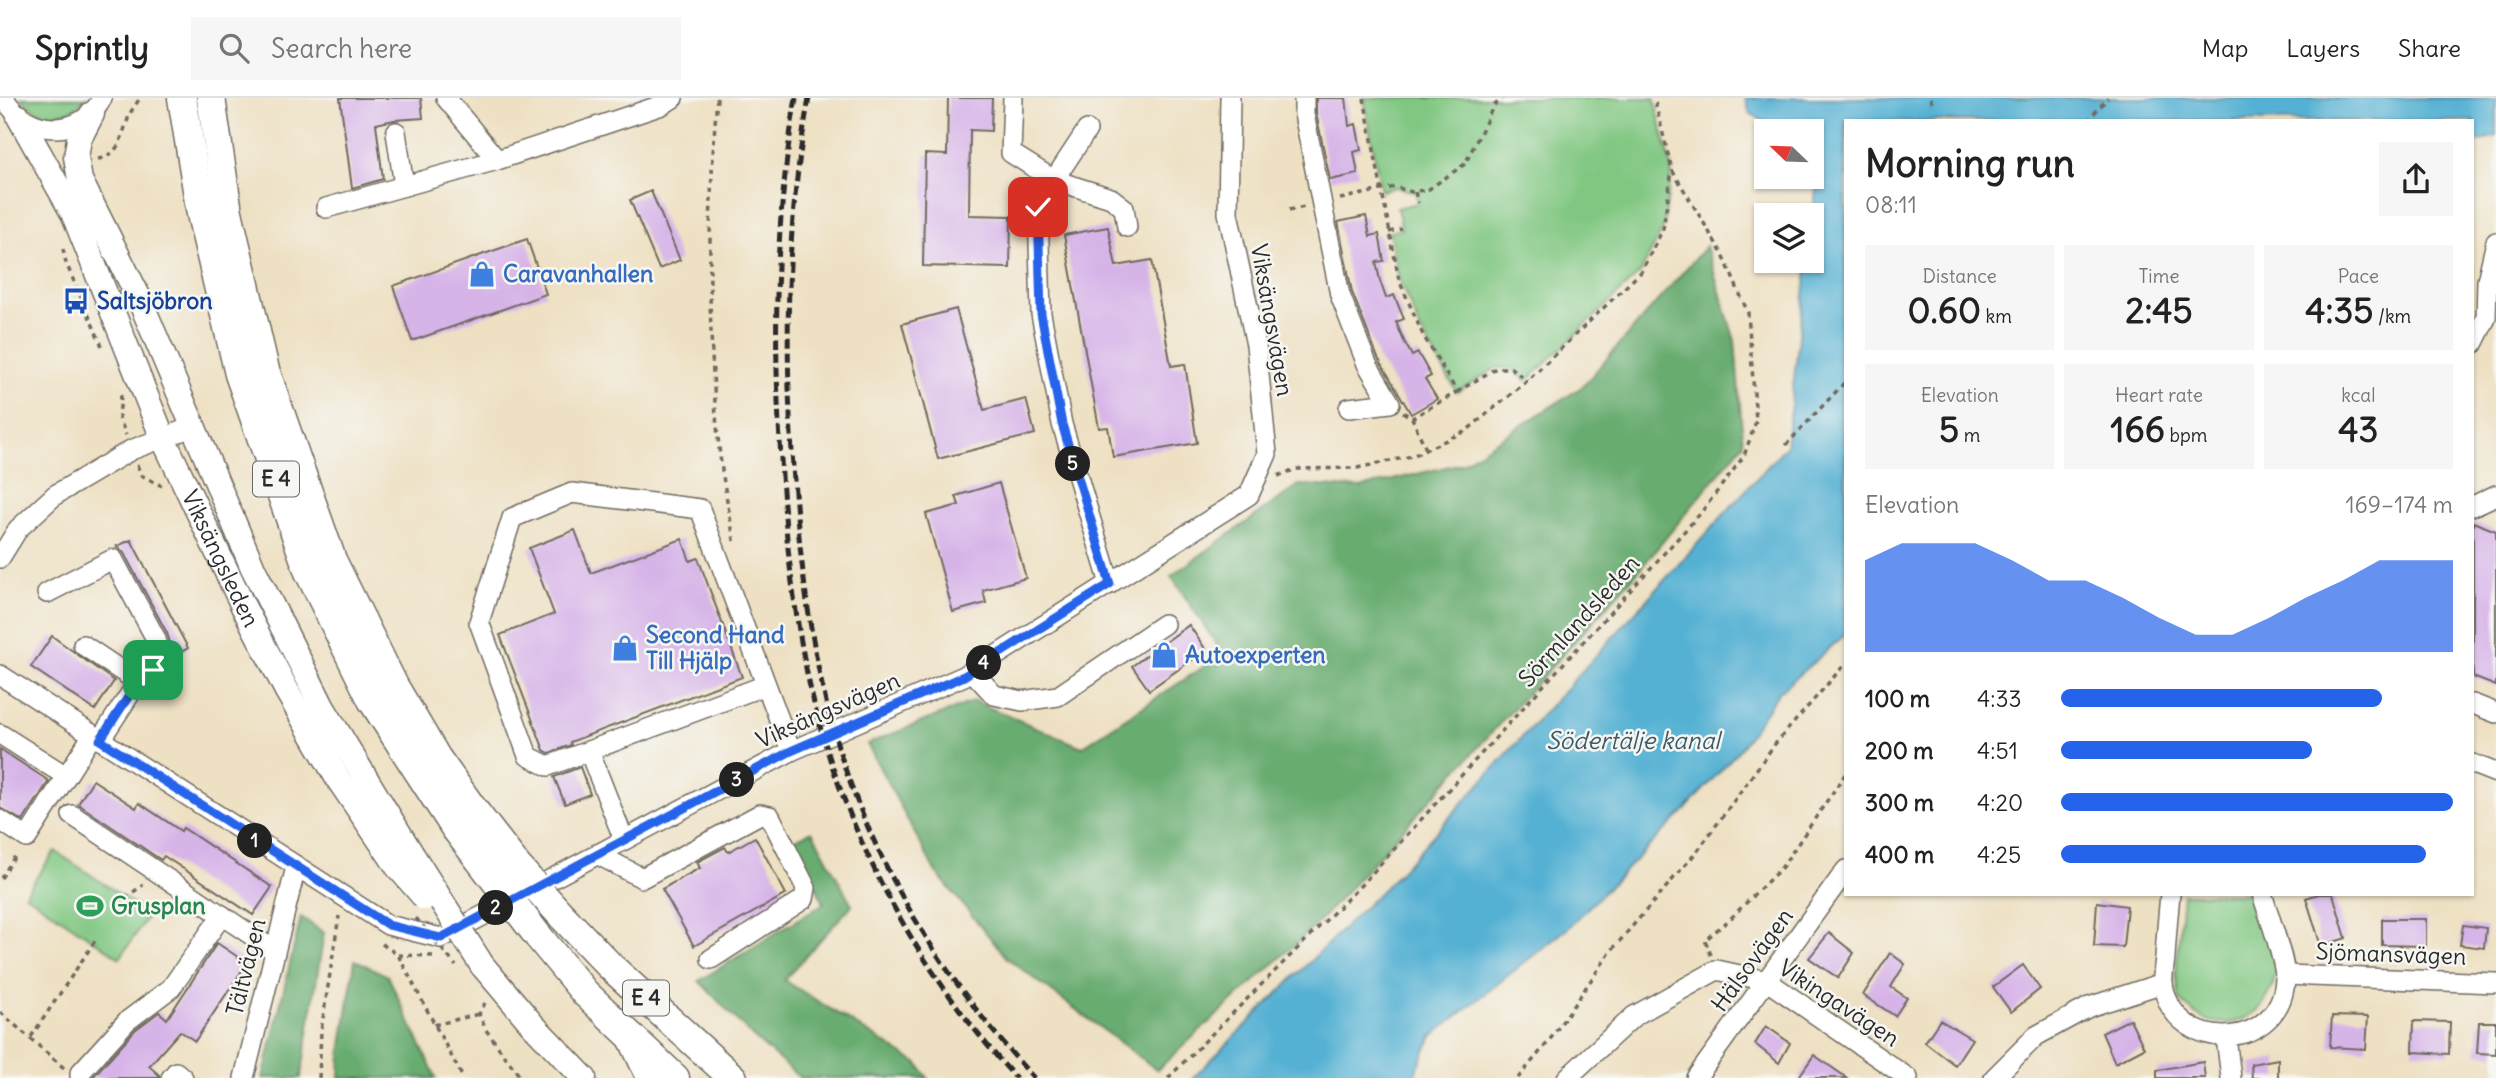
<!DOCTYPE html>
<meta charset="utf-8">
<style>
:root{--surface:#fff;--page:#f6f6f6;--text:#222;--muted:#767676;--line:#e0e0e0;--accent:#2563eb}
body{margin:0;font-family:Delius,sans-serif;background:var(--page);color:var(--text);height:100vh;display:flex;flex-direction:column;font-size:26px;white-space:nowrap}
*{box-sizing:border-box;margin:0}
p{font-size:23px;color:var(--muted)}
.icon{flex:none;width:38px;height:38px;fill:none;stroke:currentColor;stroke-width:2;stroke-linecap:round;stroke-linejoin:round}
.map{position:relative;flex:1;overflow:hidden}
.side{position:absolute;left:1844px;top:21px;width:630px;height:777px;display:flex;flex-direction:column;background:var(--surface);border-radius:0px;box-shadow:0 2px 5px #0004}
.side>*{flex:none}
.needle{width:46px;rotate:293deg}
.buttons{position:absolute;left:1754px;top:21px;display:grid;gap:14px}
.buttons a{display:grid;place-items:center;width:70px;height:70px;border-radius:0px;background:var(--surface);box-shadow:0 2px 5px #0004;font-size:35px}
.pin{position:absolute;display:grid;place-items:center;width:60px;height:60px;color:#fff;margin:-30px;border-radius:14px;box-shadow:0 4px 10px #0006}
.km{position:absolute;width:35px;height:35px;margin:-18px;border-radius:50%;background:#222;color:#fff;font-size:19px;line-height:35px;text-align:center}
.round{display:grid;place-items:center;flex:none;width:74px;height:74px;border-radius:0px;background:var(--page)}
.overview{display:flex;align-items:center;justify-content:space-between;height:119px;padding:0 21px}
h1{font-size:38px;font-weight:700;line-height:52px}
.figures{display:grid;grid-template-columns:repeat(3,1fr);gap:10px;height:119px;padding:7px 21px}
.figures div{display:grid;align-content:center;border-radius:0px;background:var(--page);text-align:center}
.figures b{font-size:35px;font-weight:700}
.figures small{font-size:19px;font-weight:400}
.figures p{font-size:19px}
.chart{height:196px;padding:14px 21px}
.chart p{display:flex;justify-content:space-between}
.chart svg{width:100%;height:126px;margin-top:7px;fill:var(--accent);opacity:.7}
ul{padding:0 21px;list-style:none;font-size:23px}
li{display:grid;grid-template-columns:112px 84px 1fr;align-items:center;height:52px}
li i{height:18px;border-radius:9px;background:var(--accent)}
header{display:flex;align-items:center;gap:42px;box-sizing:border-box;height:98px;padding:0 35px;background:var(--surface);border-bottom:2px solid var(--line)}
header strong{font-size:33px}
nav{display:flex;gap:38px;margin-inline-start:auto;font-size:24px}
.search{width:490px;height:63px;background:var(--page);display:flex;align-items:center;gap:18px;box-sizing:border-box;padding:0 24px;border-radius:0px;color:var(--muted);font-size:26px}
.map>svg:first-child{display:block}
.green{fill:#81c782;stroke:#567956;stroke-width:2}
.forest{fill:#68ac70;stroke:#4a6c4e;stroke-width:2}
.water{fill:#54b1d3;stroke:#406e7f;stroke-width:2}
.building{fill:#d7b4e8}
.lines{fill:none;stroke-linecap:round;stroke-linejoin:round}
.minor-casing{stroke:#6f6a60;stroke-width:22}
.major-casing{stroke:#6f6a60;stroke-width:27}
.highway-casing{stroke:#6f6a60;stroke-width:31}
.path{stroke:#6f6a60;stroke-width:3.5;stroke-dasharray:5 5;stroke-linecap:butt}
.minor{stroke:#fff;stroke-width:19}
.major{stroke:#fff;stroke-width:24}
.highway{stroke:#fff;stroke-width:28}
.rail{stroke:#2b2b2b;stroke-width:5;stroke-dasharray:10 5;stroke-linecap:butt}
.major-bridge-casing{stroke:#6f6a60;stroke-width:27;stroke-linecap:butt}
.highway-bridge-casing{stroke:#6f6a60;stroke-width:31;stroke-linecap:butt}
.path-bridge{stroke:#6f6a60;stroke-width:3.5;stroke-dasharray:5 5;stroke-linecap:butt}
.major-bridge{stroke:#fff;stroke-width:24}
.highway-bridge{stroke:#fff;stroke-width:28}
.route-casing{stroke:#fff;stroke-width:14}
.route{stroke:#2563eb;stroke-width:9}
.labels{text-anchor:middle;stroke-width:5;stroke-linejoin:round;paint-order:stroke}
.shield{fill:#f6f6f2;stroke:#686867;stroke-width:2}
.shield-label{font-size:21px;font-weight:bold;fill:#2b2b2b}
.shop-label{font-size:23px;font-weight:bold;fill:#366cbe;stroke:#f6f6f2;text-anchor:start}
.transit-label{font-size:23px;font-weight:bold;fill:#164399;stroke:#f6f6f2;text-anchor:start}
.street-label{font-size:23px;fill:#2b2b2b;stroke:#f6f6f2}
.leisure-label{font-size:23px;font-weight:bold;fill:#27864d;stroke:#f6f6f2;text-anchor:start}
.water-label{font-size:24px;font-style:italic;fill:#395a66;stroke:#f6f6f2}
</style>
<header>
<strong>Sprintly</strong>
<div class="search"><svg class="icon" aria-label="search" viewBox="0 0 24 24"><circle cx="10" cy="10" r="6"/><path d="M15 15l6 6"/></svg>Search here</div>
<nav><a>Map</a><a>Layers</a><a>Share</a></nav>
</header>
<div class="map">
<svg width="2496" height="980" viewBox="0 0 2496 980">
<rect width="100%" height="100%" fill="#f6f6f2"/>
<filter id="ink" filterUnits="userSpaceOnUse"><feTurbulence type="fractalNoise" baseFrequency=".0143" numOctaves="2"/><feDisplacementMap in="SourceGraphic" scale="14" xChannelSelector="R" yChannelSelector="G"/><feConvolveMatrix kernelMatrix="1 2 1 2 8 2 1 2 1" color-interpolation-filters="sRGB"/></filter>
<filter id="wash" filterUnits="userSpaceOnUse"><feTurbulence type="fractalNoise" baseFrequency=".00686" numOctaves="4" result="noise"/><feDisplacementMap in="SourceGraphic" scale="28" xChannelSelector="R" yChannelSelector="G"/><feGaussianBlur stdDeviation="1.57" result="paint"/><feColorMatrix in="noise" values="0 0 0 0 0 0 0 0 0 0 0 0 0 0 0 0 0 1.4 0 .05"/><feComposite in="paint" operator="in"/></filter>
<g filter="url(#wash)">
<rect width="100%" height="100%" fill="#eee0c2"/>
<!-- green -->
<g class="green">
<path d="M21,0h65c-18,21 -47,23 -65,0z"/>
<polygon points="1364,0 1654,0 1672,72 1663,131 1641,174 1527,283 1511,270 1496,270 1457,294 1423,237 1399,182 1389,134 1402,131 1397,110 1418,105 1415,94 1395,89 1381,93"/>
<polygon points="55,753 149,816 120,860 25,796"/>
<path d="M2183,796h73c5,17 20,52 20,68 1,39 -29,71 -70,58 -9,-3 -18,-13 -26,-19l-4,-27z"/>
</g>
<!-- forest -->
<g class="forest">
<polygon points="1706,148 1735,243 1743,346 1636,476 1315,828 1157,972 1007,860 935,773 867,646 974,603 1082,649 1223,556 1171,478 1299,387 1360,390 1462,365 1582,289"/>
<polygon points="812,733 852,807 784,882 918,966 928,980 800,980 753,939 699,883 824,805 793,742"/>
<polygon points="301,819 324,835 301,980 263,980"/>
<polygon points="355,862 388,878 436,980 340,980 341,954"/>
</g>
<!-- water -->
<polygon class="water" points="1745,0 2496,0 2496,38 2473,45 2473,23 1846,23 1846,536 1779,594 1740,651 1685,712 1568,830 1432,938 1413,980 1193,980 1399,775 1786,348 1808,163 1811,163 1811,133 1820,59 1811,53 1811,33 1779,33 1750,15"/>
<g id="blocks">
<!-- building -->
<g class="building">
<polygon points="340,0 421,0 423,20 394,22 376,26 383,81 352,90"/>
<polygon points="948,0 992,0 991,33 970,32 969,117 1011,118 1010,170 923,168 925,56 947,57"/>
<polygon points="1316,0 1346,0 1349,28 1356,26 1361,52 1354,54 1358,76 1330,82 1316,15"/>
<polygon points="651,93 680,162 659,171 630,102"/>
<polygon points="1366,118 1370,138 1379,136 1384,163 1376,164 1380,183 1386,200 1394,197 1404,221 1396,224 1404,243 1412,258 1418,255 1431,278 1425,281 1437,301 1411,316 1378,260 1352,194 1338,124"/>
<polygon points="1108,129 1116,168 1152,162 1171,268 1185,266 1197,345 1113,359 1108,329 1099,330 1064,137"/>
<polygon points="527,141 546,196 412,243 393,188"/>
<polygon points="956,211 984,312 1026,301 1035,336 938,361 902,226"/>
<polygon points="999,385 1026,480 983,492 986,505 953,514 926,416 959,407 956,398"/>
<polygon points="2473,424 2496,433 2496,588 2473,579"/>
<polygon points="575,432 591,475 682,441 690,463 698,460 742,579 570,644 571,647 549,655 544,652 500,537 554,516 529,450"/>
<polygon points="131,442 188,550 174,558 167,535 124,455 117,448"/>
<polygon points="1189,527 1206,552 1149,592 1132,568"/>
<polygon points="52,538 114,583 95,612 31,569"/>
<polygon points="0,651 49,683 23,723 0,710"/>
<polygon points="580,669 590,696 565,706 554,679"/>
<polygon points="93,682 136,710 139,705 181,733 183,730 272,789 253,817 164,758 161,762 78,706"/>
<polygon points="755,739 786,796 694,848 662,791 700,770 697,764 725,749 728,754"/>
<polygon points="2319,796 2333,796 2346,840 2321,848 2306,800"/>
<polygon points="2097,804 2127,808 2123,849 2094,848"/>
<polygon points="2382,821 2426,821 2426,848 2382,847"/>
<polygon points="2463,827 2486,830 2484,850 2460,847"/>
<polygon points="1829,835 1854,855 1838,880 1809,860"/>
<polygon points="217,845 247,865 195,943 180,933 149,968 159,977 159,980 92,980 135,932 159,914 167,921"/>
<polygon points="1890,855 1905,866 1891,889 1907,900 1895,918 1863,897"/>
<polygon points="2023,867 2040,891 2011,914 1993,889"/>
<polygon points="2332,918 2368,919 2366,951 2330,949"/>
<polygon points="2130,921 2144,950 2115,965 2102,935"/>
<polygon points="1940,922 1972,941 1955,967 1925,944"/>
<polygon points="2414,923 2450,924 2449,956 2413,954"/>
<polygon points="2479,924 2496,924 2496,956 2477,955"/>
<polygon points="1766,928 1790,945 1779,965 1755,946"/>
<polygon points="1814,957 1847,980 1798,980"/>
<polygon points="2278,961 2278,980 2252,980 2251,966"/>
<polygon points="2203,964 2205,980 2157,980 2157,972"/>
</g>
</g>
</g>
<g filter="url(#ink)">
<use href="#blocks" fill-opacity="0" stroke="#6f6a60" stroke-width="2"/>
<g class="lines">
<!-- minor casing -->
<g class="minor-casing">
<g id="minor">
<path d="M4,0c22,38 78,42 98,0"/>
<polyline points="446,0 497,62"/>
<polyline points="1013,0 1011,55 1054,82 1038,109 1041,216 1062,326 1110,486"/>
<polyline points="1304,0 1304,16 1340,197 1367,266 1390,305 1349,310"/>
<polyline points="1087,32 1054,82 1111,100 1124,110 1127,129"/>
<polyline points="396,34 404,88"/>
<polyline points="326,110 497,62 662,7 673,0"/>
<polyline points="2473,246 2486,220 2487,183 2496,144"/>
<polyline points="2473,408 2496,397"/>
<polyline points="0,460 18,431 55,397 131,352 192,329"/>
<polyline points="47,495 113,461 156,541 159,554 153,572 138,584 100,642"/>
<polyline points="83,547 138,584"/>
<polyline points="972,573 994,597 1022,603 1058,598 1164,526"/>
<polyline points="0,577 388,827 441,840 791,653 964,578 1249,397 1267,356 1256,247 1228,115 1230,0"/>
<polyline points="766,587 548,668 528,658 479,524 512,420 572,395 700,411 791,653"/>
<polyline points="2473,606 2496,615"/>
<polyline points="0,636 66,678"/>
<polyline points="589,653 624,742"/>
<polyline points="2473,666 2496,675"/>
<polyline points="72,717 275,853"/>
<polyline points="0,722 27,740 92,638"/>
<polyline points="597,756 642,780 760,716 770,718 806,790 804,801 711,861"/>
<path d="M2170,796c-2,22 -4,43 -5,64 -1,9 -3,19 -2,27 13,73 121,65 122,-8 0,-17 -17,-64 -23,-83"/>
<polyline points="2285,877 2496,885"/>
<polyline points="2226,939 2231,980"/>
<polyline points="629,944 646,980"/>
<polyline points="80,980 80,975 127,923 171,890 222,817"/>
<polyline points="171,980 176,974 183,980"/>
<polyline points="244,980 296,769"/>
<polyline points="1567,980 1634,918 1717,872 1767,883 1908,980"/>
<polyline points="1696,980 1846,772"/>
<polyline points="1994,980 2036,938 2089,909 2163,885"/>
</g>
</g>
<!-- major casing -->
<g class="major-casing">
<g id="major">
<polyline points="92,16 79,41 76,59 80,82 139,200 253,470 323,610 411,755"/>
<path id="s1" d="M19,19l55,98 88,221 81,170 44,85 51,88 60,88"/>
<polyline points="482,867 532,926 584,980"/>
</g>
</g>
<!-- highway casing -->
<g class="highway-casing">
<g id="highway">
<polyline points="182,0 201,116 239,276 309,474 372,602 455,730"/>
<polyline points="211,0 228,114 265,272 332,462 394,588 436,659 473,711"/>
<polyline points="562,818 610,868 733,980"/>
<polyline points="538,838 585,895 675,980"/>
</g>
</g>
<!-- path -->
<g class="path">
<path d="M717,0c-10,118 -10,240 3,358 4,30 10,60 15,90"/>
<polyline points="1364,0 1399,182 1423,237 1457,294 1412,320"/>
<polyline points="1930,0 1933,7"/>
<polyline points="2087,23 2108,0"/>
<path d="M98,61c22,-4 23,-22 30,-40 2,-8 8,-14 12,-21"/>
<polyline points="1415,94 1418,105"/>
<polyline points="1340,101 1395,89 1412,94 1429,91 1465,66 1493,9 1502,0"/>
<polyline points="1289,112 1305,109"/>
<polyline points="1389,134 1402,131"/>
<polyline points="63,151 66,165 102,248"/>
<polyline points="1457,294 1496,270 1511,270 1527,283"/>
<polyline points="121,297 119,320 126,337"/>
<polyline points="1403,314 1412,320 1426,351"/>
<polyline points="1786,347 1846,283"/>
<polyline points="137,367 141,377 162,388"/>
<polyline points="1278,378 1296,371 1357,370 1412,358 1466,333 1527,283 1641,174 1663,131 1672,72"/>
<polyline points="1,780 17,755"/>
<polyline points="125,800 143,787"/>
<polyline points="382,846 398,857 463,980"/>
<polyline points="398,857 436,858"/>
<polyline points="1711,857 1705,842 1729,822 1782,769 1846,675"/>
<polyline points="485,905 479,916 486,932 521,980"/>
<polyline points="0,914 64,970"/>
<polyline points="434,927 479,916"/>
<polyline points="31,939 95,843"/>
<polyline points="319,980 321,933 339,818"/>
<polyline points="1168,980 1365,783 1700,416 1744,358 1756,323 1748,215 1723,157 1672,72 1654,0"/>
<polyline points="1518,980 1549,943 1611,853 1699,751 1775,646 1846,565"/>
</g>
<!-- minor -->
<use href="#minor" class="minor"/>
<!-- major -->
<use href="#major" class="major"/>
<!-- highway -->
<use href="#highway" class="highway"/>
<!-- rail -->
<g class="rail">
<path d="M796,0c-20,114 -23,228 -16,343 4,78 11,155 27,232 31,149 106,293 209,405"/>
<path d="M809,0c-25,135 -25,270 -13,406 9,106 26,216 68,314 41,97 99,183 170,260"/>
</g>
<!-- major-bridge casing -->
<g class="major-bridge-casing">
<g id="major-bridge">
<polyline points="411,755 482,867"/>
<polyline points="398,769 425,800"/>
</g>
</g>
<!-- highway-bridge casing -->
<g class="highway-bridge-casing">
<g id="highway-bridge">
<polyline points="473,711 517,768 562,818"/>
<polyline points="455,730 538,838"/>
</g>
</g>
<!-- path-bridge -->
<polyline class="path-bridge" points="416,820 456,868"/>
<!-- major-bridge -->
<use href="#major-bridge" class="major-bridge"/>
<!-- highway-bridge -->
<use href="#highway-bridge" class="highway-bridge"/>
</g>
</g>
<g class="lines" filter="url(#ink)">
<!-- route casing -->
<g class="route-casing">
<polyline id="route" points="153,572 138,584 100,642 388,827 441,840 791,653 964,578 1110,486 1062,326 1041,216 1038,109"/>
</g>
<!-- route -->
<use href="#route" class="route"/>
</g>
<!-- icons -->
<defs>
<g id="shop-bare" transform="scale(2.1)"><path d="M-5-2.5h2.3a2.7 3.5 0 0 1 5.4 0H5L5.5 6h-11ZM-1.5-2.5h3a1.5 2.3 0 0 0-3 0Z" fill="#3f7fe0" stroke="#f6f6f2" stroke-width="2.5" paint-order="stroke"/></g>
<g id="bus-bare" transform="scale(2.1)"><path d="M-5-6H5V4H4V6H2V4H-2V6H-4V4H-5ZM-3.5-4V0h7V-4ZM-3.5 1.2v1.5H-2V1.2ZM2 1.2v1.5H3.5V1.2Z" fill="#1a4fb4" stroke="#f6f6f2" stroke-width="2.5" paint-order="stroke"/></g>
<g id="stadium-bare" transform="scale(2.1)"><path d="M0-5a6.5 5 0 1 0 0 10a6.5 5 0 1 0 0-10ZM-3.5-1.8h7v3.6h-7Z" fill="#2e9e5b" stroke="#f6f6f2" stroke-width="2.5" paint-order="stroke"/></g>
</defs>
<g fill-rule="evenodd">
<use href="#shop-bare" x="482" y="176"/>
<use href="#bus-bare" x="76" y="203"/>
<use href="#shop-bare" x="625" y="550"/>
<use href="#shop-bare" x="1164" y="557"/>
<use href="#stadium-bare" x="90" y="808"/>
</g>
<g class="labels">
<!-- shield labels -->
<g class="shield">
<rect x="253" y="363.5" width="46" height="35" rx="5"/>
<rect x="623" y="882.5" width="46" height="35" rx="5"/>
</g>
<g class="shield-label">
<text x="276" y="388">E 4</text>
<text x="646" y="907">E 4</text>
</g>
<!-- shop labels -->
<g class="shop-label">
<text x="503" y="184">Caravanhallen</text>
<text x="646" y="545">Second Hand<tspan x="646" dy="26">Till Hjälp</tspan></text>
<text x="1185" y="565">Autoexperten</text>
</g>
<!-- transit labels -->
<g class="transit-label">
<text x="97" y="211">Saltsjöbron</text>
</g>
<!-- street labels -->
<g class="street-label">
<text transform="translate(1272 222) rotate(80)" y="8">Viksängsvägen</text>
<text dy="8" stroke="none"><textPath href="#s1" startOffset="486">Viksängsleden</textPath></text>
<text transform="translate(1579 523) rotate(-48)" y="8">Sörmlandsleden</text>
<text transform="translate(828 612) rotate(-24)" y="8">Viksängsvägen</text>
<text transform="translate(2391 856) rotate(2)" y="8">Sjömansvägen</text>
<text transform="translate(1752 862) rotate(-54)" y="8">Hälsovägen</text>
<text transform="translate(246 869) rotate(-76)" y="8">Tältvägen</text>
<text transform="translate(1839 905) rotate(33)" y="8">Vikingavägen</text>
</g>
<!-- leisure labels -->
<g class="leisure-label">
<text x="111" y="816">Grusplan</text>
</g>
<!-- water labels -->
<g class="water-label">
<text x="1633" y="651">Södertälje kanal</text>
</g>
</g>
</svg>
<div class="buttons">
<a><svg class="needle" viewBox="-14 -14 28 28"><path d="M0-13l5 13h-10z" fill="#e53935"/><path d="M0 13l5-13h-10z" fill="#767676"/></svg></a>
<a><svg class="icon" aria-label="layers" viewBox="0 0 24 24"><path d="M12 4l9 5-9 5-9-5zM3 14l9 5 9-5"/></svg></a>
</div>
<div class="pin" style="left:153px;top:572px;background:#1e9e55"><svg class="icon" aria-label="arrive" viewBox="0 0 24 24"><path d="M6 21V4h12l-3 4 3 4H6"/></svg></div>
<div class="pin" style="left:1038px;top:109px;background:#d93025"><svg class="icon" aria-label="check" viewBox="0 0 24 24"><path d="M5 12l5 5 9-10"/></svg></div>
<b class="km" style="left:255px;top:743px">1</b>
<b class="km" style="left:496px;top:810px">2</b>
<b class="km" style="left:737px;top:682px">3</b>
<b class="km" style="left:984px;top:565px">4</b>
<b class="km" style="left:1073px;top:366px">5</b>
<section class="side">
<div class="overview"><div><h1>Morning run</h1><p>08:11</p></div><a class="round"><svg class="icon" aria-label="share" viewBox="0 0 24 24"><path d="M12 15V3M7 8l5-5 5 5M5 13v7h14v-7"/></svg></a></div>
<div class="figures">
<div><p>Distance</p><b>0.60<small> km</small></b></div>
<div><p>Time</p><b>2:45</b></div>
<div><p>Pace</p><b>4:35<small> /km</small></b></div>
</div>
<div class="figures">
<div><p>Elevation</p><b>5<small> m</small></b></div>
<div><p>Heart rate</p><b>166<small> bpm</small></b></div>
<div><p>kcal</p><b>43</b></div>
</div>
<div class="chart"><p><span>Elevation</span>169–174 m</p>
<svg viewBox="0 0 160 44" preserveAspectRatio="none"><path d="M0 44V12L10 6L20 6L30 6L40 12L50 19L60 19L70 25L80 32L90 38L100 38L110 32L120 25L130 19L140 12L150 12L160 12V44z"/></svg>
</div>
<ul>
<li><b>100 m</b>4:33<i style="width:82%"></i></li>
<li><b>200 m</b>4:51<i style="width:64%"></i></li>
<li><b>300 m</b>4:20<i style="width:100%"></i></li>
<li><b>400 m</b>4:25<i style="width:93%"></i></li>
</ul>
</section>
</div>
